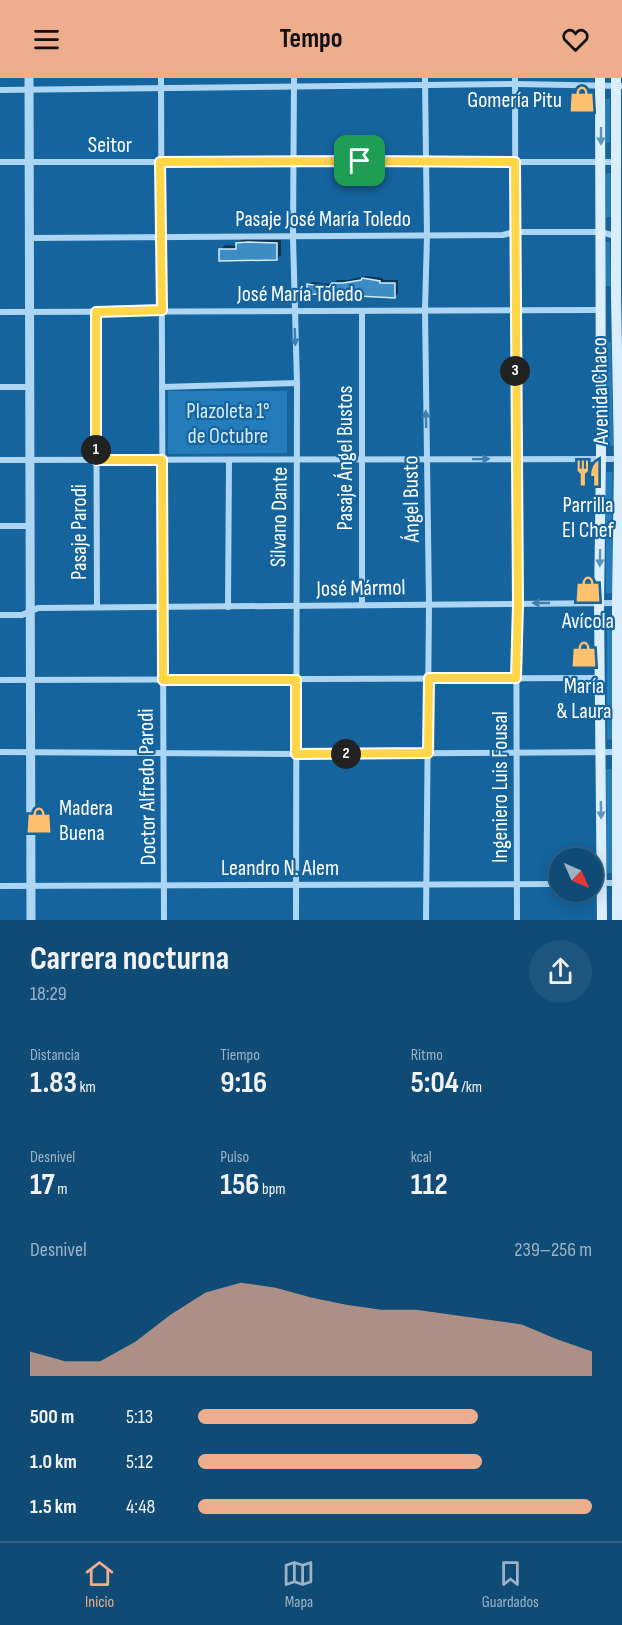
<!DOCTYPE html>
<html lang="es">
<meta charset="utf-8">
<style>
:root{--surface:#104b76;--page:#1e557e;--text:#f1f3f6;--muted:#9cb3c5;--line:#306388;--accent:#eead8d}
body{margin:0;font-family:"Sofia Sans Condensed",sans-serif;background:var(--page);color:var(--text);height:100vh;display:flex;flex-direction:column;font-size:22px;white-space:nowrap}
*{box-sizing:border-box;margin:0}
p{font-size:20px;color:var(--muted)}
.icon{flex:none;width:33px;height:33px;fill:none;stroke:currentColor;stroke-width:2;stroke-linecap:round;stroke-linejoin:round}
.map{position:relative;height:842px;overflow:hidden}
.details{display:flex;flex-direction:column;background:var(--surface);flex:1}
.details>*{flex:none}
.needle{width:39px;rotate:135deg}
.buttons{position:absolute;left:549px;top:770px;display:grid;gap:12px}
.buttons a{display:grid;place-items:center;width:54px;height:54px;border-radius:50%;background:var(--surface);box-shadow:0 3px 15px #0003,0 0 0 2px var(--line);font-size:30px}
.pin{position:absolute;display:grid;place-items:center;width:51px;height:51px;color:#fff;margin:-26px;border-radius:12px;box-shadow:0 3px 9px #0006}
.km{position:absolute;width:30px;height:30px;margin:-15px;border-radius:50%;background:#222;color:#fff;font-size:16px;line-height:30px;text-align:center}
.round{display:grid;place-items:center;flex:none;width:63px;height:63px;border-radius:32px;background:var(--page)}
.overview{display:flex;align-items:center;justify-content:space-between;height:102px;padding:0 30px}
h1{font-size:33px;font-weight:700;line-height:45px}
.metrics{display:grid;grid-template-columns:repeat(3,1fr);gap:9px;height:102px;padding:6px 30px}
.metrics div{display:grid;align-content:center}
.metrics b{font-size:30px;font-weight:700}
.metrics small{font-size:16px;font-weight:400}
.metrics p{font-size:16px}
.chart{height:168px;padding:12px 30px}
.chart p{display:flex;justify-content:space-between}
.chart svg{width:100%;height:108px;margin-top:6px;fill:var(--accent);opacity:.7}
ul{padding:0 30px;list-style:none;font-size:20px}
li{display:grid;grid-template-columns:96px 72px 1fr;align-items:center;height:45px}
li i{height:15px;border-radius:8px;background:var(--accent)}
header{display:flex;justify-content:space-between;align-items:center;height:78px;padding:0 30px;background:var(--accent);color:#111;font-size:27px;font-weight:700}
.tabs{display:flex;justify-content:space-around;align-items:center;height:84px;border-top:2px solid var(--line);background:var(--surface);font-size:16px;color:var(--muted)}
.tabs a{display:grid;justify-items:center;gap:3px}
.tabs .on{color:var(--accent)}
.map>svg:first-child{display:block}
.green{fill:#247dba}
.shadow{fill:#0007}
.building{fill:#3d8dc4;stroke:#d4ecfd;stroke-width:1.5}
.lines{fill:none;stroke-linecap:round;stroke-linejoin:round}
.minor{stroke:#acd6f3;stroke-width:6}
.tertiary{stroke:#acd6f3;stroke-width:9}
.secondary{stroke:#dbeefd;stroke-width:10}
.oneway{fill:#5a94bf}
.oneway2{fill:#3b80b2}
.route-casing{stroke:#fff;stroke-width:12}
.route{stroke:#ffd54a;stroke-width:8}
.labels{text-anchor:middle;stroke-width:4.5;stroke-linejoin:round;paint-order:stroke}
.poi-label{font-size:22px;fill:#fff;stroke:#15649d}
.street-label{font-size:22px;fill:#fff;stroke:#15649d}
.park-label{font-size:22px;fill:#d4ecfd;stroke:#15649d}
</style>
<header><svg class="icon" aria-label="menu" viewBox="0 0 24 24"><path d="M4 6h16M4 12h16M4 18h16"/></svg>Tempo<svg class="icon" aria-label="heart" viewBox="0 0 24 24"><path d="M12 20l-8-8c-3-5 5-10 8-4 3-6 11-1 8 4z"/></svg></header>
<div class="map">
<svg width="622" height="842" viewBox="0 0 622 842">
<rect width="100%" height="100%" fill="#15649d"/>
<!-- green -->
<g class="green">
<rect x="603" y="21" width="7" height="44"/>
<polygon points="606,95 612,95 613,139 606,139"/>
<polygon points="603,164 610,164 611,208 604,208"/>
<polygon points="604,264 611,264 613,368 605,367"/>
<polygon points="168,313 287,313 287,375 168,376"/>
<rect x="606" y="394" width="6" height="121"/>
<polygon points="607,540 613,540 613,662 607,661"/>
<polygon points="606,691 613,691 614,795 607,795"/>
</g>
<!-- shadow -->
<g class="shadow">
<polygon points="242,161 281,162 281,177 277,181 221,172 225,167 238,168"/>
<polygon points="366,198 383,200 383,202 398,202 398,215 395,219 359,217 357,219 352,215 309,207 312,204 333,206 337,202 348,202"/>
</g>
<!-- building -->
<g class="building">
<polygon points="248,164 277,165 277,182 219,183 219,171 236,171 236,165"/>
<polygon points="362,200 380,203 380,205 395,205 395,220 358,218 358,220 351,220 351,217 307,216 307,206 329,209 332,205 343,205 361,202"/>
</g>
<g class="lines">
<!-- minor -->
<g class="minor">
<polyline points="161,0 164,842"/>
<polyline points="294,0 293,159 297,305 296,842"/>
<polyline points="425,0 427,158 425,232 429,526 426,842"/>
<polyline points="515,0 517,842"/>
<polyline points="0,12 515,6 622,8"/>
<polyline points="0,84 615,84"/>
<polyline points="29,160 503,157 514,154 600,154 616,158"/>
<polyline points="0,234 600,232"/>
<polyline points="96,234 97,529"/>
<polyline points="0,309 29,309"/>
<polyline points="162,309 297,305"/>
<polyline points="0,382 621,381"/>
<polyline points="0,448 30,448"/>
<polyline points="362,527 362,233"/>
<polyline points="228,529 229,382"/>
<polyline points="0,537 22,537 38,530 618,525"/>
<polyline points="0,602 600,600"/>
<polyline points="0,674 296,676 618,674"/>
<polyline points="592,805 618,805"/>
<polyline points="0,808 560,806"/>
</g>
<!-- tertiary -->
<polyline class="tertiary" points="29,0 31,842"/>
<!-- secondary -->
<g class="secondary">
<polyline points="600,0 601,379 599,525 602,842"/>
<polyline points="616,0 616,218 619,381 617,525 617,842"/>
</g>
</g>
<!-- one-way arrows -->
<defs><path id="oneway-solid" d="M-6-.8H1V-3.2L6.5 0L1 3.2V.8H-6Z" transform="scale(1.5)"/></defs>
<g class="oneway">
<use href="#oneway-solid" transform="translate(601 58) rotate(90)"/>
<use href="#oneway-solid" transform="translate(600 480) rotate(91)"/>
<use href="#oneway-solid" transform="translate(601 732) rotate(89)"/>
</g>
<g class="oneway2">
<use href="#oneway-solid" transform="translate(295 259) rotate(88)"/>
<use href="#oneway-solid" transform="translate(426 341) rotate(-91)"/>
<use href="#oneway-solid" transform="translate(481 381) rotate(-1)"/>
<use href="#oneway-solid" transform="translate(541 525) rotate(180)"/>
</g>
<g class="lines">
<!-- route casing -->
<g class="route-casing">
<polygon id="route" points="360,83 515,84 518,526 516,600 429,600 428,675 296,676 296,602 163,602 162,382 96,382 96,234 162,232 160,84"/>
</g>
<!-- route -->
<use href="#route" class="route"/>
</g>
<!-- icons -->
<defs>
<g id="shop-bare" transform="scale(2.07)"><path d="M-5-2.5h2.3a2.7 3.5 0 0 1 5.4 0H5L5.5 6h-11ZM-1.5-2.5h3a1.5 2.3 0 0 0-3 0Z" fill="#ffc16e" stroke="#15649d" stroke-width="2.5" paint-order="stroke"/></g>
<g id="restaurant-bare" transform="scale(2.07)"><path d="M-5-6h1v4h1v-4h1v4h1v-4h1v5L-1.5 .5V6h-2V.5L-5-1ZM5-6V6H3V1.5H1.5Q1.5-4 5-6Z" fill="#ffc16e" stroke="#15649d" stroke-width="2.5" paint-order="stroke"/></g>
</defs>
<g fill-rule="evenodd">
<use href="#shop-bare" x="582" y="21"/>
<use href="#restaurant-bare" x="588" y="395"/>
<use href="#shop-bare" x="588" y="511"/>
<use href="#shop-bare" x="584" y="576"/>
<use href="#shop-bare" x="39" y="742"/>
</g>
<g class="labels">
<!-- poi labels -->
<g class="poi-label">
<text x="562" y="29" text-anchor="end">Gomería Pitu</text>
<text x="588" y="434">Parrilla<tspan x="588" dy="25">El Chef</tspan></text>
<text x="588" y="550">Avícola</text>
<text x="584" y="615">María<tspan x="584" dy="25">&amp; Laura</tspan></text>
<text x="59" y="737" text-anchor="start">Madera<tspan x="59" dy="25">Buena</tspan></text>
</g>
<!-- street labels -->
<g class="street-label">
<text x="110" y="74">Seitor</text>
<text x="323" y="148">Pasaje José María Toledo</text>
<text x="300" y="223">José María Toledo</text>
<text transform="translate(599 313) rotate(-91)" y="8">Avenida Chaco</text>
<text transform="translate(344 380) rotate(-90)" y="8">Pasaje Ángel Bustos</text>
<text transform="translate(410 421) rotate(-91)" y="8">Ángel Busto</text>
<text transform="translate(278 439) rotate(-89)" y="8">Silvano Dante</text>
<text transform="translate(78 454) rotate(-90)" y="8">Pasaje Parodi</text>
<text transform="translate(361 509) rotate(-1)" y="8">José Mármol</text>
<text transform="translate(146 709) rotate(-91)" y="8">Doctor Alfredo Parodi</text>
<text transform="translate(499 709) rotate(-90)" y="8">Ingeniero Luis Fousal</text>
<text x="280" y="797">Leandro N. Alem</text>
</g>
<!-- park labels -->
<g class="park-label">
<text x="228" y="340">Plazoleta 1°<tspan x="228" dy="25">de Octubre</tspan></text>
</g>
</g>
</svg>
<div class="buttons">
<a><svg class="needle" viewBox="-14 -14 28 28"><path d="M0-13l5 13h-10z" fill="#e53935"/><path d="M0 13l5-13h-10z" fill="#9cb3c5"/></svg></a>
</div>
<div class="pin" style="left:360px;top:83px;background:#1e9e55"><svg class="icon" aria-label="arrive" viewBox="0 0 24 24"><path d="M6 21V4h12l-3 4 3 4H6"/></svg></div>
<b class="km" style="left:96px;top:372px">1</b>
<b class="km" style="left:346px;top:676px">2</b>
<b class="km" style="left:515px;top:293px">3</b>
</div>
<section class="details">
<div class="overview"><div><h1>Carrera nocturna</h1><p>18:29</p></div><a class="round"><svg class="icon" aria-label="share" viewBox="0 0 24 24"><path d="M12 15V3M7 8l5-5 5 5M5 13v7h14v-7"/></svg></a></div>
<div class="metrics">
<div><p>Distancia</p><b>1.83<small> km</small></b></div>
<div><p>Tiempo</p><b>9:16</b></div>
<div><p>Ritmo</p><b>5:04<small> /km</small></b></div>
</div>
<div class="metrics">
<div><p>Desnivel</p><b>17<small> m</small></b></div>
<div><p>Pulso</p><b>156<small> bpm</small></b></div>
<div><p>kcal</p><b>112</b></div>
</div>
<div class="chart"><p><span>Desnivel</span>239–256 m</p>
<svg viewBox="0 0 160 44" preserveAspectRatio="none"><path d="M0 44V34L10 38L20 38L30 30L40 19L50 10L60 6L70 8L80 12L90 15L100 17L110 17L120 19L130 21L140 23L150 29L160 34V44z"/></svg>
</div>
<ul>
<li><b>500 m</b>5:13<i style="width:71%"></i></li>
<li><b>1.0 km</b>5:12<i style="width:72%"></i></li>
<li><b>1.5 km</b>4:48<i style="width:100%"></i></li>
</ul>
</section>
<nav class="tabs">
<a class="on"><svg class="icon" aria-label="home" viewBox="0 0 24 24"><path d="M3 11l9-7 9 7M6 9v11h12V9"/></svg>Inicio</a>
<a><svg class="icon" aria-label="map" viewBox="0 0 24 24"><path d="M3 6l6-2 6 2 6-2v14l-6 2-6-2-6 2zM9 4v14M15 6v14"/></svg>Mapa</a>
<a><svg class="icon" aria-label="saved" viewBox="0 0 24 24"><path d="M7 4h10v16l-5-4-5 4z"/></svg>Guardados</a>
</nav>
